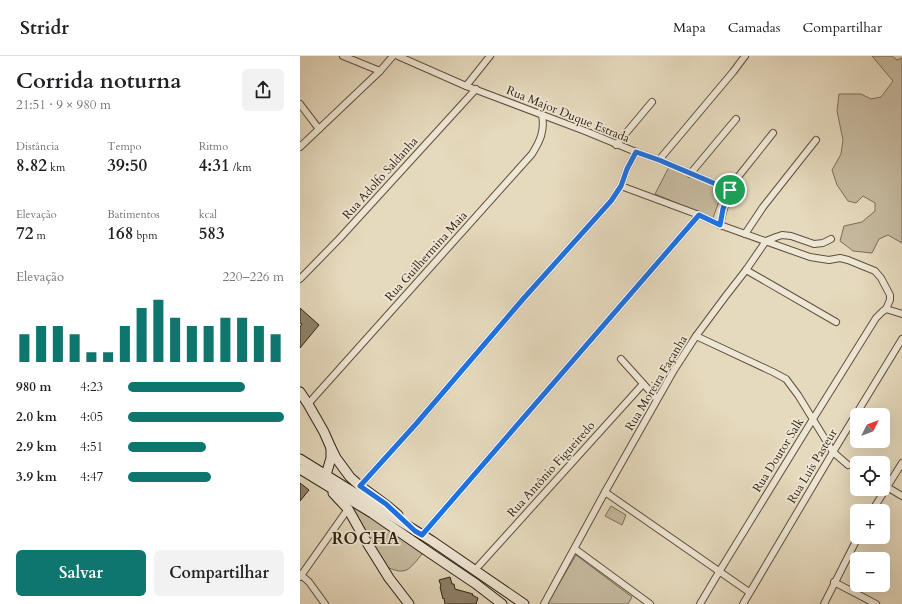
<!DOCTYPE html>
<html lang="pt">
<meta charset="utf-8">
<style>
:root{--surface:#fff;--page:#f2f2f2;--text:#202124;--muted:#757577;--line:#e0e0e0;--accent:#0f766e}
body{margin:0;font-family:Cardo,serif;background:var(--page);color:var(--text);height:100vh;display:flex;flex-direction:column;font-size:15px;white-space:nowrap}
*{box-sizing:border-box;margin:0}
p{font-size:13px;color:var(--muted)}
.icon{flex:none;width:22px;height:22px;fill:none;stroke:currentColor;stroke-width:2;stroke-linecap:round;stroke-linejoin:round}
.map{position:relative;flex:1;overflow:hidden}
.side{display:flex;flex-direction:column;background:var(--surface);width:300px}
.side>*{flex:none}
.needle{width:26px;rotate:48deg}
.fabs{position:absolute;left:550px;top:352px;display:grid;gap:8px}
.fabs a{display:grid;place-items:center;width:40px;height:40px;border-radius:6px;background:var(--surface);box-shadow:0 4px 16px #0002;font-size:20px}
.pin{position:absolute;display:grid;place-items:center;width:34px;height:34px;color:#fff;margin:-17px;border:2px solid #fff;border-radius:50%;box-shadow:0 1px 4px #0007}
.round{display:grid;place-items:center;flex:none;width:42px;height:42px;border-radius:6px;background:var(--page)}
.summary{display:flex;align-items:center;justify-content:space-between;height:68px;padding:0 16px}
h1{font-size:22px;font-weight:700;line-height:30px}
.figures{display:grid;grid-template-columns:repeat(3,1fr);gap:6px;height:68px;padding:4px 16px}
.figures div{display:grid;align-content:center}
.figures b{font-size:17px;font-weight:700}
.figures small{font-size:11px;font-weight:400}
.figures p{font-size:11px}
.chart{height:112px;padding:8px 16px}
.chart p{display:flex;justify-content:space-between}
.chart svg{width:100%;height:72px;margin-top:4px;stroke:var(--accent);stroke-width:6}
.primary-button{display:flex;gap:8px;margin-top:auto;padding:8px 16px}
.primary-button a{flex:1;height:46px;border-radius:6px;background:var(--accent);color:#fff;font-size:16px;font-weight:700;line-height:46px;text-align:center}
.primary-button a+a{background:var(--page);color:var(--text)}
ul{padding:0 16px;list-style:none;font-size:13px}
li{display:grid;grid-template-columns:64px 48px 1fr;align-items:center;height:30px}
li i{height:10px;border-radius:5px;background:var(--accent)}
header{display:flex;align-items:center;gap:24px;box-sizing:border-box;height:56px;padding:0 20px;background:var(--surface);border-bottom:1px solid var(--line)}
header strong{font-size:19px}
nav{display:flex;gap:22px;margin-inline-start:auto;font-size:14px}
main{display:flex;flex:1;min-height:0}
.map>svg:first-child{display:block}
.green{fill:#c7bba1;stroke:#7b6e5a}
.building{fill:#8e826b;stroke:#2f2212}
.lines{fill:none;stroke-linecap:round;stroke-linejoin:round}
.street-casing{stroke:#5d503d;stroke-width:8}
.secondary-casing{stroke:#2f2212;stroke-width:11}
.street{stroke:#efe7d5;stroke-width:6}
.secondary{stroke:#efe7d5;stroke-width:9}
.route-casing{stroke:#fff;stroke-width:8}
.route{stroke:#1a73e8;stroke-width:5}
.labels{text-anchor:middle;stroke-width:3.5;stroke-linejoin:round;paint-order:stroke}
.street-label{font-size:12px;fill:#2f2212;stroke:#efe7d5}
.district-label{font-size:16px;font-weight:bold;letter-spacing:1px;fill:#2f2212;stroke:#efe7d5}
</style>
<header>
<strong>Stridr</strong>
<nav><a>Mapa</a><a>Camadas</a><a>Compartilhar</a></nav>
</header>
<main>
<section class="side">
<div class="summary"><div><h1>Corrida noturna</h1><p>21:51 · 9 × 980 m</p></div><a class="round"><svg class="icon" aria-label="share" viewBox="0 0 24 24"><path d="M12 15V3M7 8l5-5 5 5M5 13v7h14v-7"/></svg></a></div>
<div class="figures">
<div><p>Distância</p><b>8.82<small> km</small></b></div>
<div><p>Tempo</p><b>39:50</b></div>
<div><p>Ritmo</p><b>4:31<small> /km</small></b></div>
</div>
<div class="figures">
<div><p>Elevação</p><b>72<small> m</small></b></div>
<div><p>Batimentos</p><b>168<small> bpm</small></b></div>
<div><p>kcal</p><b>583</b></div>
</div>
<div class="chart"><p><span>Elevação</span>220–226 m</p>
<svg viewBox="0 0 160 44" preserveAspectRatio="none"><path d="M5 44V27M15 44V22M25 44V22M35 44V27M45 44V38M55 44V38M65 44V22M75 44V11M85 44V6M95 44V17M105 44V22M115 44V22M125 44V17M135 44V17M145 44V22M155 44V27"/></svg>
</div>
<ul>
<li><b>980 m</b>4:23<i style="width:75%"></i></li>
<li><b>2.0 km</b>4:05<i style="width:100%"></i></li>
<li><b>2.9 km</b>4:51<i style="width:50%"></i></li>
<li><b>3.9 km</b>4:47<i style="width:53%"></i></li>
</ul>
<div class="primary-button"><a>Salvar</a><a>Compartilhar</a></div>
</section>
<div class="map">
<svg width="602" height="548" viewBox="0 0 602 548">
<rect width="100%" height="100%" fill="#e6dabe"/>
<filter id="stains"><feTurbulence type="fractalNoise" baseFrequency=".005" numOctaves="4"/><feColorMatrix values="0 0 0 0 .2 0 0 0 0 .09 0 0 0 0 .02 0 0 0 .5 -.17"/></filter>
<radialGradient id="worn" r=".72"><stop offset=".6" stop-color="#630" stop-opacity="0"/><stop offset="1" stop-color="#630" stop-opacity=".3"/></radialGradient>
<!-- green -->
<g class="green">
<polygon points="572,0 592,0 597,4 602,2 602,187 588,179 579,183 572,197 553,195 540,185 544,170 562,166 575,155 575,147 563,140 556,147 548,145 537,129 532,114 541,98 543,84 537,55 539,38 561,38 571,43 581,41 593,25"/>
<polygon points="369,111 423,134 413,162 355,138"/>
<path d="M48,446l75,51c-14,16 -16,24 -38,13z"/>
<polygon points="311,450 326,459 322,469 305,460"/>
<polygon points="276,499 332,541 328,548 247,548"/>
</g>
<!-- building -->
<g class="building">
<polygon points="0,252 19,269 0,292 0,271 2,268 0,267"/>
<polygon points="0,427 9,434 0,445"/>
<polygon points="150,521 152,528 154,528 155,533 173,538 172,539 178,542 176,548 145,548 144,542 143,543 140,531 141,530 139,524"/>
</g>
<g class="lines">
<!-- street casing -->
<g class="street-casing">
<g id="street">
<polyline points="43,0 80,15"/>
<polyline points="98,0 166,30 285,75 336,96 359,104 430,134"/>
<polyline points="166,30 190,0"/>
<polyline points="0,48 19,73"/>
<polyline points="316,89 352,46"/>
<polyline points="0,91 80,15 93,0"/>
<polyline points="359,104 433,16 445,0"/>
<polyline points="390,118 436,63"/>
<polyline points="321,130 399,159 420,169 510,201 529,204 540,202 548,204 575,215 581,222 590,239 590,244 586,253"/>
<path d="M420,169c3,-15 7,-29 14,-43l39,-49"/>
<polyline points="445,178 463,151 516,84"/>
<polyline points="446,214 536,266"/>
<polyline points="0,223 40,182 176,33"/>
<polyline points="396,280 473,316 486,323 498,339 533,396 548,409"/>
<polyline points="321,303 357,343"/>
<path d="M8,348l224,-250c8,-13 13,-23 10,-39"/>
<polyline points="60,430 116,368 224,242 311,145 321,130 327,113 336,96"/>
<polyline points="587,431 602,440"/>
<polyline points="305,436 449,536"/>
<polyline points="572,455 602,407"/>
<polyline points="122,479 399,159"/>
<polyline points="275,493 350,548"/>
<polyline points="175,514 343,328"/>
<polyline points="0,518 9,526 25,548"/>
<polyline points="0,521 48,453"/>
<polyline points="534,526 576,548"/>
<polyline points="244,548 305,436 374,314 396,280 425,241 446,214 466,185 476,181 482,179 491,180 514,188 523,187 531,183"/>
<polyline points="400,548 419,516 513,363 576,262 582,256 586,253 602,258"/>
<polyline points="443,548 533,396 602,283"/>
<polyline points="524,548 558,481"/>
</g>
</g>
<!-- secondary casing -->
<g class="secondary-casing">
<g id="secondary">
<polyline points="0,336 8,348 24,376 31,392 31,402 26,419"/>
<polyline points="31,392 36,402 50,421 60,430 86,449 98,459"/>
<polyline points="0,403 132,485 224,548"/>
<polyline points="0,413 72,457 130,497 176,528 202,548"/>
<polyline points="33,437 48,453 66,485 89,522 109,548"/>
</g>
</g>
<!-- street -->
<use href="#street" class="street"/>
<!-- secondary -->
<use href="#secondary" class="secondary"/>
</g>
<g class="lines">
<!-- route casing -->
<g class="route-casing">
<polygon id="route" points="336,96 359,104 430,134 423,153 420,169 399,159 122,479 115,475 86,448 60,430 116,368 224,242 311,145 321,130 327,113"/>
</g>
<!-- route -->
<use href="#route" class="route"/>
</g>
<g class="labels">
<!-- street labels -->
<g class="street-label">
<text transform="translate(268 58) rotate(22)" y="4">Rua Major Duque Estrada</text>
<text transform="translate(80 122) rotate(-48)" y="4">Rua Adolfo Saldanha</text>
<text transform="translate(126 200) rotate(-48)" y="4">Rua Guilhermina Maia</text>
<text transform="translate(356 327) rotate(-59)" y="4">Rua Moreira Façanha</text>
<text transform="translate(478 399) rotate(-58)" y="4">Rua Doutor Salk</text>
<text transform="translate(512 410) rotate(-59)" y="4">Rua Luís Pasteur</text>
<text transform="translate(251 413) rotate(-48)" y="4">Rua Antônio Figueiredo</text>
</g>
<!-- district labels -->
<g class="district-label">
<text x="66" y="488">ROCHA</text>
</g>
</g>
<rect width="100%" height="100%" filter="url(#stains)"/>
<rect width="100%" height="100%" fill="url(#worn)"/>
</svg>
<div class="fabs">
<a><svg class="needle" viewBox="-14 -14 28 28"><path d="M0-13l5 13h-10z" fill="#e53935"/><path d="M0 13l5-13h-10z" fill="#757577"/></svg></a>
<a><svg class="icon" aria-label="locate" viewBox="0 0 24 24"><circle cx="12" cy="12" r="6"/><path d="M12 2v4M12 18v4M2 12h4M18 12h4"/></svg></a>
<a>+</a>
<a>−</a>
</div>
<div class="pin" style="left:430px;top:134px;background:#1e9e55"><svg class="icon" aria-label="arrive" viewBox="0 0 24 24"><path d="M6 21V4h12l-3 4 3 4H6"/></svg></div>
</div>
</main>
